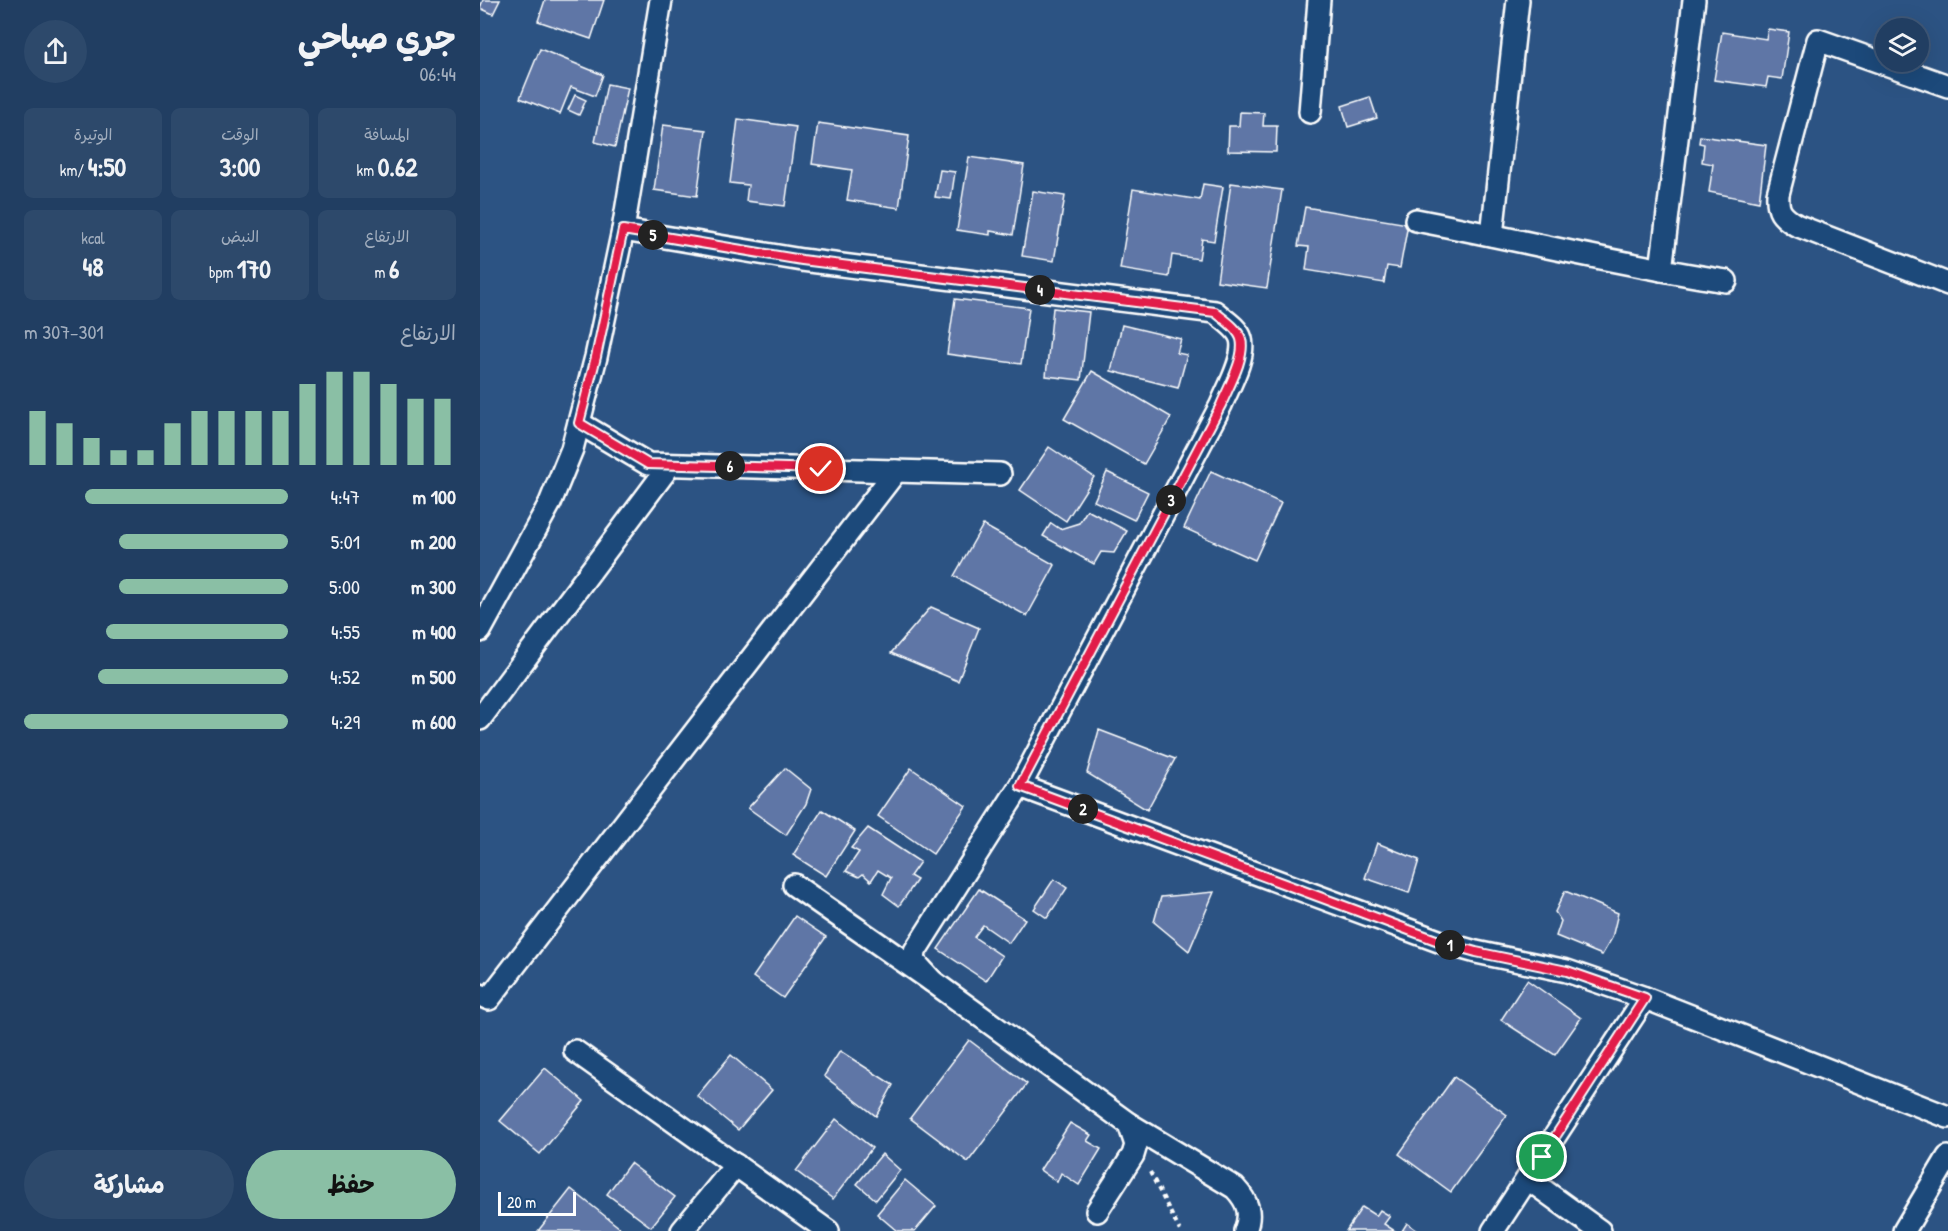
<!DOCTYPE html>
<html lang="ar">
<meta charset="utf-8">
<style>
:root{--surface:#213e62;--page:#2d496b;--text:#f1f3f6;--muted:#a2aebe;--line:#3e5777;--accent:#8abfa5}
body{margin:0;font-family:"Patrick Hand","Playpen Sans Arabic",sans-serif;background:var(--page);color:var(--text);direction:rtl;height:100vh;display:flex;flex-direction:column;font-size:22px;white-space:nowrap}
*{box-sizing:border-box;margin:0}
p{font-size:20px;color:var(--muted)}
.icon{flex:none;width:33px;height:33px;fill:none;stroke:currentColor;stroke-width:2;stroke-linecap:round;stroke-linejoin:round}
.map{position:relative;flex:1;overflow:hidden;direction:ltr}
.side{display:flex;flex-direction:column;background:var(--surface);width:480px}
.side>*{flex:none}
.controls{position:absolute;left:1395px;top:18px;display:grid;gap:12px}
.controls a{display:grid;place-items:center;width:54px;height:54px;border-radius:50%;background:var(--surface);box-shadow:0 6px 24px #0002,0 0 0 2px var(--line);font-size:30px}
.scale{position:absolute;left:18px;bottom:15px;width:78px;box-sizing:border-box;padding-left:6px;border:3px solid #fff;border-top:0;font-size:16px;line-height:21px;white-space:nowrap;color:#fff;-webkit-text-stroke:4px #1f4a7a;paint-order:stroke}
.pin{position:absolute;display:grid;place-items:center;width:51px;height:51px;color:#fff;margin:-26px;border:3px solid #fff;border-radius:50%;box-shadow:0 2px 6px #0007}
.km{position:absolute;width:30px;height:30px;margin:-15px;border-radius:50%;background:#222;color:#fff;font-size:16px;line-height:30px;text-align:center}
.round{display:grid;place-items:center;flex:none;width:63px;height:63px;border-radius:32px;background:var(--page)}
.overview{display:flex;align-items:center;justify-content:space-between;height:102px;padding:0 24px}
h1{font-size:33px;font-weight:700;line-height:45px}
.figures{display:grid;grid-template-columns:repeat(3,1fr);gap:9px;height:102px;padding:6px 24px}
.figures div{display:grid;align-content:center;border-radius:9px;background:var(--page);text-align:center}
.figures b{font-size:26px;font-weight:700}
.figures small{font-size:16px;font-weight:400}
.figures p{font-size:16px}
.chart{height:168px;padding:12px 24px}
.chart p{display:flex;justify-content:space-between}
.chart svg{width:100%;height:108px;margin-top:6px;stroke:var(--accent);stroke-width:6}
.primary-button{display:flex;gap:12px;margin-top:auto;padding:12px 24px}
.primary-button a{flex:1;height:69px;border-radius:36px;background:var(--accent);color:#111;font-size:24px;font-weight:700;line-height:69px;text-align:center}
.primary-button a+a{background:var(--page);color:var(--text)}
ul{padding:0 24px;list-style:none;font-size:20px}
li{display:grid;grid-template-columns:96px 72px 1fr;align-items:center;height:45px}
li i{height:15px;border-radius:8px;background:var(--accent)}
main{display:flex;flex:1;min-height:0}
.map>svg:first-child{display:block}
.building{fill:#5e76a6;stroke:#fff;stroke-width:1.5}
.lines{fill:none;stroke-linecap:round;stroke-linejoin:round}
.minor-casing{stroke:#fff;stroke-width:26}
.path{stroke:#fff;stroke-width:4;stroke-dasharray:4.5 4.5;stroke-linecap:butt}
.minor{stroke:#1f4a7a;stroke-width:21}
.route-casing{stroke:#fff;stroke-width:12}
.route{stroke:#e11d48;stroke-width:8}
</style>
<main>
<div class="map">
<svg width="1468" height="1231" viewBox="0 0 1468 1231">
<rect width="100%" height="100%" fill="#2c5383"/>
<filter id="ink" filterUnits="userSpaceOnUse"><feTurbulence type="fractalNoise" baseFrequency=".0167" numOctaves="2"/><feDisplacementMap in="SourceGraphic" scale="12" xChannelSelector="R" yChannelSelector="G"/><feConvolveMatrix kernelMatrix="1 2 1 2 8 2 1 2 1" color-interpolation-filters="sRGB"/></filter>
<g filter="url(#ink)">
<!-- building -->
<g class="building">
<polygon points="3,0 20,0 13,14 0,8"/>
<polygon points="65,0 124,0 111,39 58,21"/>
<polygon points="1288,29 1309,32 1302,79 1288,77 1286,87 1234,80 1242,32 1286,39"/>
<polygon points="60,49 123,75 115,96 91,87 80,114 40,98"/>
<polygon points="127,84 148,88 135,147 115,142"/>
<polygon points="95,95 106,100 99,115 88,110"/>
<polygon points="890,97 897,118 868,127 862,106"/>
<polygon points="760,112 784,113 783,126 797,126 796,152 748,151 749,126 759,126"/>
<polygon points="258,119 316,127 305,206 266,201 268,185 250,183"/>
<polygon points="338,123 429,136 419,208 367,200 372,170 332,164"/>
<polygon points="183,125 226,130 217,196 174,190"/>
<polygon points="1220,136 1286,145 1279,202 1229,192 1233,164 1222,162 1224,144 1219,143"/>
<polygon points="489,157 544,165 533,235 510,231 510,235 477,230"/>
<polygon points="460,170 475,172 471,199 455,197"/>
<polygon points="751,183 802,190 787,288 737,281"/>
<polygon points="723,184 743,187 734,241 722,239 719,259 692,255 689,277 640,269 653,189 720,200"/>
<polygon points="553,191 585,196 574,261 542,256"/>
<polygon points="825,207 928,224 920,268 907,266 904,283 826,270 829,247 818,246"/>
<polygon points="475,299 549,308 541,364 467,354"/>
<polygon points="573,308 609,312 601,380 566,376"/>
<polygon points="642,325 701,339 697,353 707,355 698,388 631,371"/>
<polygon points="612,371 691,417 664,464 584,419"/>
<polygon points="569,447 614,477 586,521 540,490"/>
<polygon points="731,471 801,503 775,560 704,528"/>
<polygon points="627,472 668,492 654,520 614,501"/>
<polygon points="607,510 647,531 634,553 621,552 614,564 563,536 571,523 580,529 599,523"/>
<polygon points="503,525 575,565 547,616 474,576"/>
<polygon points="451,607 499,628 478,681 411,653"/>
<polygon points="619,730 695,759 667,810 607,773"/>
<polygon points="305,768 331,789 326,804 306,835 268,808"/>
<polygon points="431,768 486,806 453,854 398,816"/>
<polygon points="342,810 375,831 346,876 313,855"/>
<polygon points="388,828 440,862 430,876 437,880 419,906 403,894 411,878 398,870 391,881 383,874 379,877 366,871 379,852 371,848"/>
<polygon points="897,843 939,860 929,893 885,878"/>
<polygon points="574,879 587,888 567,918 554,909"/>
<polygon points="499,889 545,919 529,943 503,925 494,937 522,956 506,981 458,949"/>
<polygon points="1085,891 1138,913 1132,938 1122,955 1076,936 1081,921 1075,912"/>
<polygon points="734,892 709,951 674,922 681,897"/>
<polygon points="315,916 346,937 303,998 273,977"/>
<polygon points="1047,980 1101,1018 1075,1055 1021,1020"/>
<polygon points="489,1040 547,1084 488,1162 430,1118"/>
<polygon points="360,1051 413,1085 396,1116 344,1076"/>
<polygon points="251,1055 292,1090 258,1130 217,1096"/>
<polygon points="65,1068 104,1101 60,1154 20,1121"/>
<polygon points="974,1077 1027,1115 971,1192 919,1154"/>
<polygon points="356,1119 392,1148 353,1199 316,1171"/>
<polygon points="590,1123 611,1135 607,1141 621,1149 599,1185 581,1173 577,1182 560,1170"/>
<polygon points="402,1154 420,1170 396,1200 377,1184"/>
<polygon points="150,1163 195,1197 171,1227 127,1194"/>
<polygon points="425,1180 456,1206 435,1231 417,1231 397,1214"/>
<polygon points="91,1189 140,1228 137,1231 58,1231"/>
<polygon points="882,1207 896,1216 900,1210 910,1216 904,1224 915,1231 866,1231"/>
<polygon points="927,1223 938,1231 922,1231"/>
</g>
<g class="lines">
<!-- minor casing -->
<g class="minor-casing">
<g id="minor">
<path d="M1468,86l-130,-46 -40,154c-1,17 3,22 18,31l152,59"/>
<polyline points="830,112 839,0"/>
<path d="M936,220c104,20 206,45 310,61"/>
<path d="M143,230l179,30 413,52c8,7 23,16 26,27 5,18 -13,49 -20,66l-201,381 -105,165 -1,10 18,20"/>
<polyline points="1012,235 1038,0"/>
<polyline points="1181,270 1214,0"/>
<polyline points="99,423 168,464 520,474"/>
<polyline points="0,631 70,503 92,449 116,357 143,230 181,0"/>
<polyline points="0,719 190,465"/>
<polyline points="540,786 964,943 996,952 1087,971 1165,998 1468,1117"/>
<polyline points="314,885 452,981 649,1124 656,1145 653,1155 617,1211"/>
<polyline points="0,995 9,999 416,471"/>
<polyline points="95,1051 348,1231"/>
<path d="M649,1124l106,64c13,14 17,25 10,43"/>
<polyline points="1048,1179 1120,1231"/>
<polyline points="202,1231 256,1165"/>
<polyline points="1013,1231 1165,998"/>
<polyline points="1424,1231 1468,1157"/>
</g>
</g>
<!-- path -->
<polyline class="path" points="670,1172 700,1231"/>
<!-- minor -->
<use href="#minor" class="minor"/>
</g>
</g>
<g class="lines" filter="url(#ink)">
<!-- route casing -->
<g class="route-casing">
<path id="route" d="M341,469l-173,-5 -69,-41 17,-66 27,-127 179,30 413,52c8,7 23,16 26,27 5,18 -13,49 -20,66l-201,381 424,157 32,9 91,19 78,27 -103,159"/>
</g>
<!-- route -->
<use href="#route" class="route"/>
</g>
</svg>
<div class="controls">
<a><svg class="icon" aria-label="layers" viewBox="0 0 24 24"><path d="M12 4l9 5-9 5-9-5zM3 14l9 5 9-5"/></svg></a>
</div>
<div class="scale">20 m</div>
<div class="pin" style="left:1062px;top:1157px;background:#1e9e55"><svg class="icon" aria-label="arrive" viewBox="0 0 24 24"><path d="M6 21V4h12l-3 4 3 4H6"/></svg></div>
<div class="pin" style="left:341px;top:469px;background:#d93025"><svg class="icon" aria-label="check" viewBox="0 0 24 24"><path d="M5 12l5 5 9-10"/></svg></div>
<b class="km" style="left:970px;top:945px">1</b>
<b class="km" style="left:603px;top:809px">2</b>
<b class="km" style="left:691px;top:500px">3</b>
<b class="km" style="left:560px;top:290px">4</b>
<b class="km" style="left:173px;top:235px">5</b>
<b class="km" style="left:250px;top:466px">6</b>
</div>
<section class="side">
<div class="overview"><div><h1>جري صباحي</h1><p>06:44</p></div><a class="round"><svg class="icon" aria-label="share" viewBox="0 0 24 24"><path d="M12 15V3M7 8l5-5 5 5M5 13v7h14v-7"/></svg></a></div>
<div class="figures">
<div><p>المسافة</p><b>0.62<small> km</small></b></div>
<div><p>الوقت</p><b>3:00</b></div>
<div><p>الوتيرة</p><b>4:50<small> /km</small></b></div>
</div>
<div class="figures">
<div><p>الارتفاع</p><b>6<small> m</small></b></div>
<div><p>النبض</p><b>170<small> bpm</small></b></div>
<div><p>kcal</p><b>48</b></div>
</div>
<div class="chart"><p><span>الارتفاع</span>301–307 m</p>
<svg viewBox="0 0 160 44" preserveAspectRatio="none"><path d="M5 44V22M15 44V27M25 44V33M35 44V38M45 44V38M55 44V27M65 44V22M75 44V22M85 44V22M95 44V22M105 44V11M115 44V6M125 44V6M135 44V11M145 44V17M155 44V17"/></svg>
</div>
<ul>
<li><b>100 m</b>4:47<i style="width:77%"></i></li>
<li><b>200 m</b>5:01<i style="width:64%"></i></li>
<li><b>300 m</b>5:00<i style="width:64%"></i></li>
<li><b>400 m</b>4:55<i style="width:69%"></i></li>
<li><b>500 m</b>4:52<i style="width:72%"></i></li>
<li><b>600 m</b>4:29<i style="width:100%"></i></li>
</ul>
<div class="primary-button"><a>حفظ</a><a>مشاركة</a></div>
</section>
</main>
